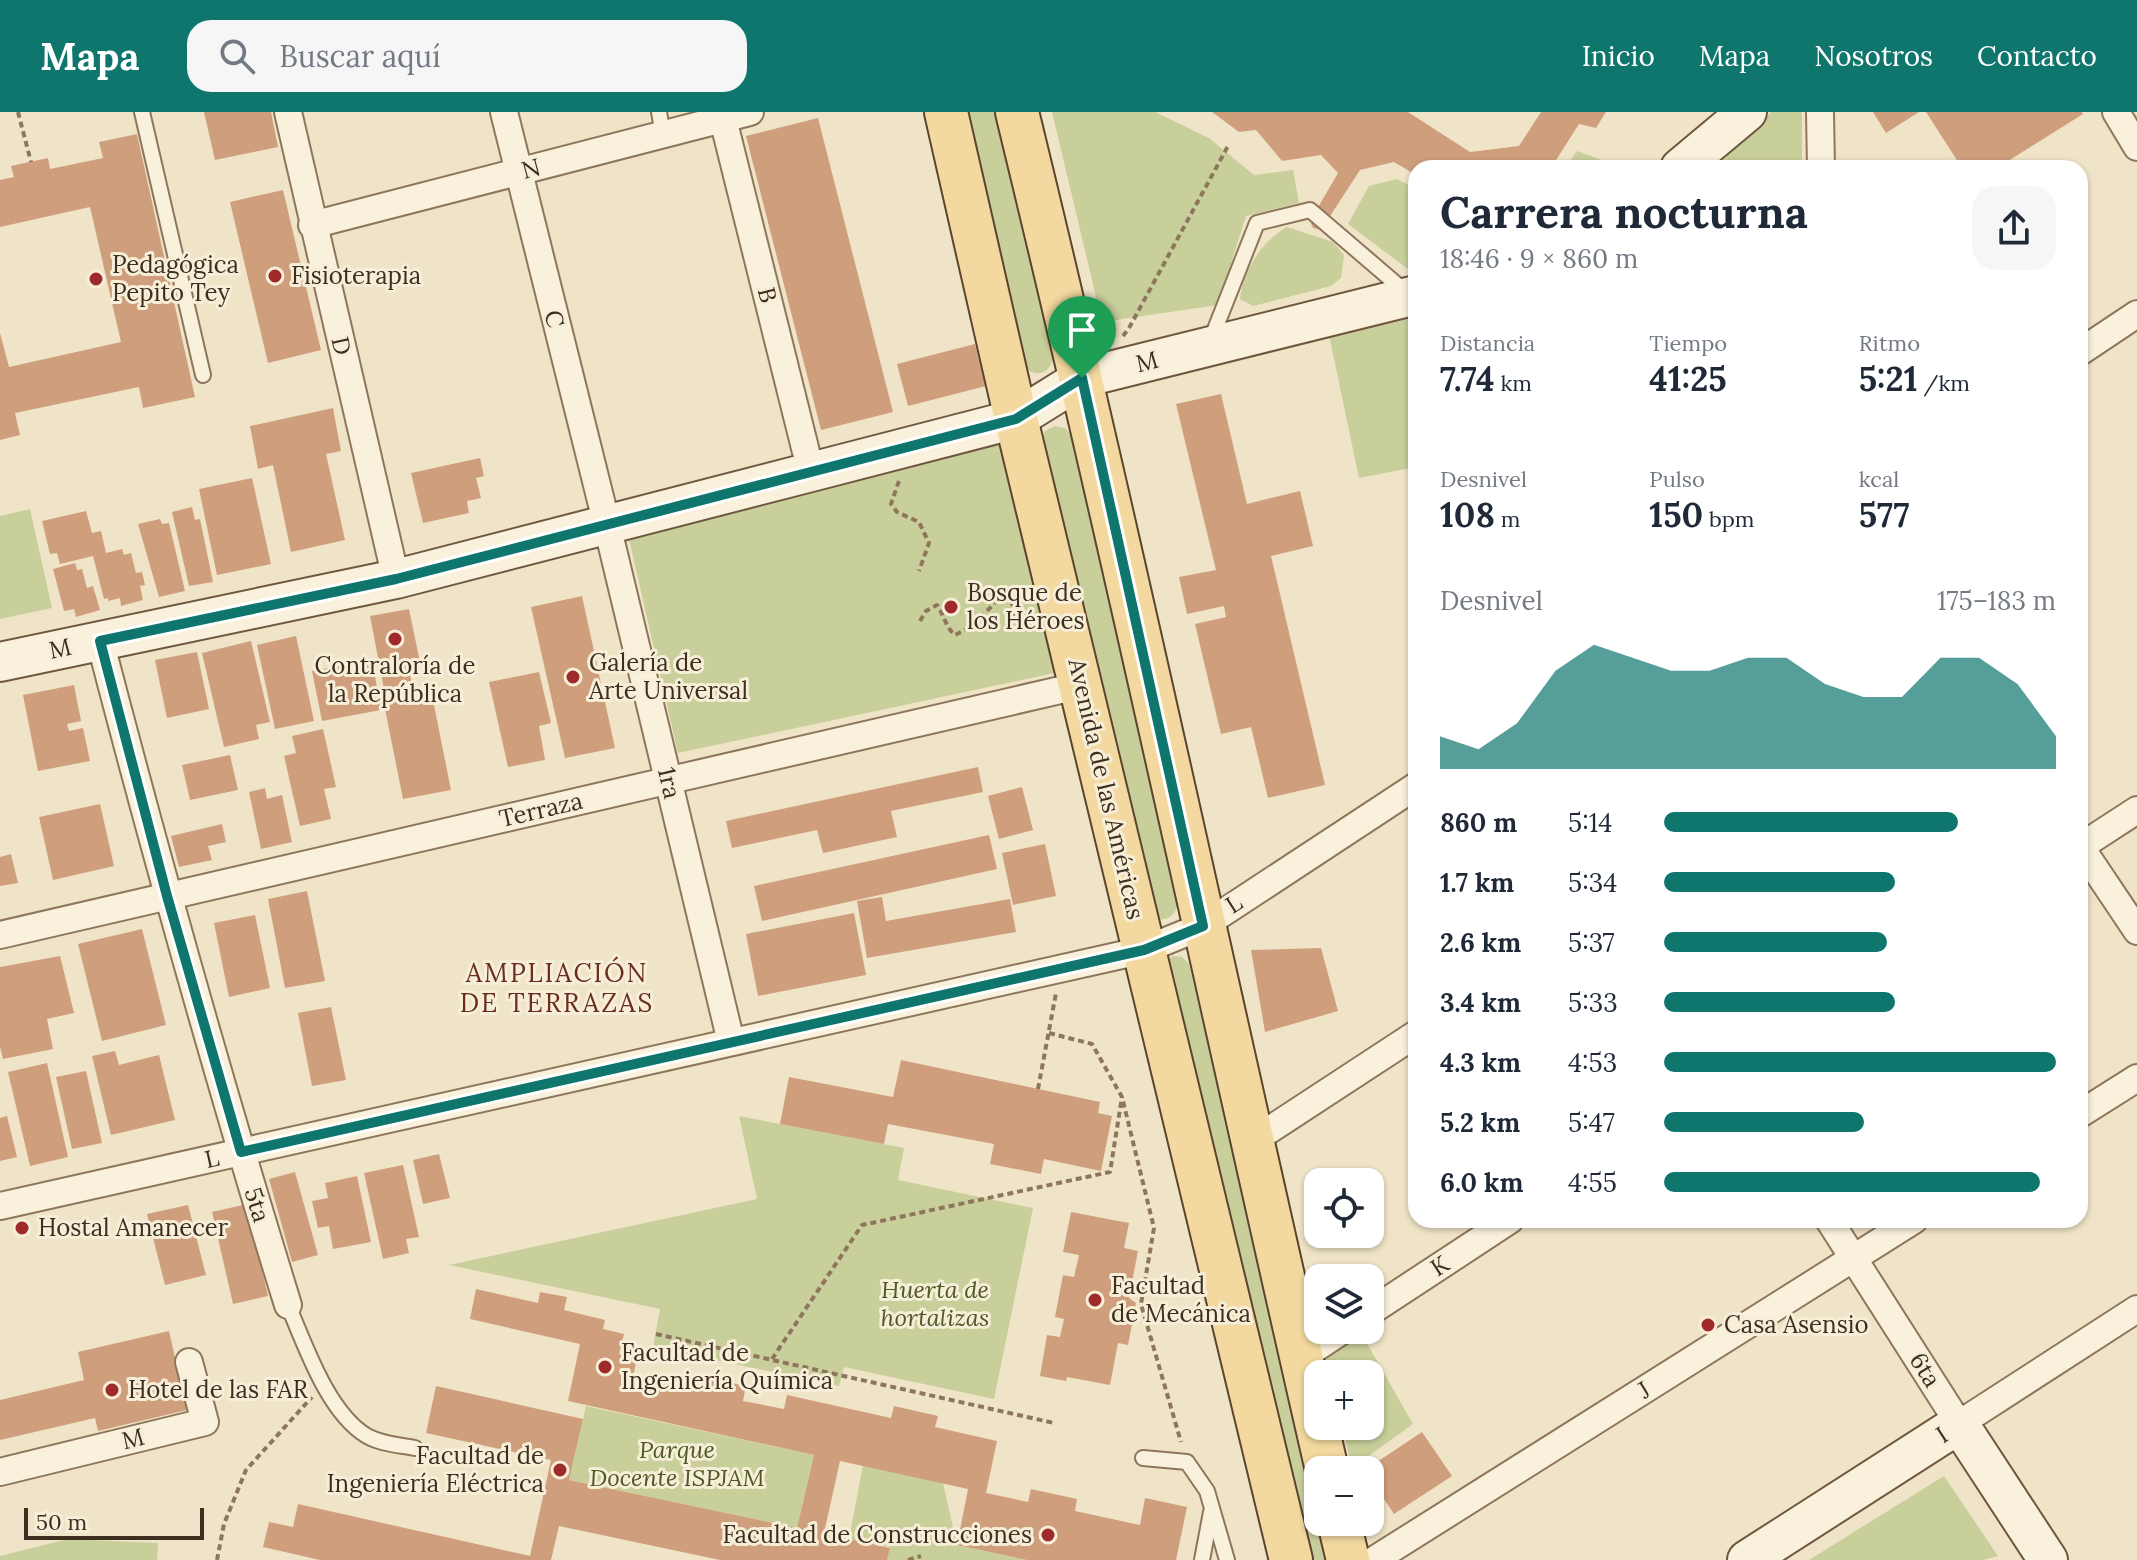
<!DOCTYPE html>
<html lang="es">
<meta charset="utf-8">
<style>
:root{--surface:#fff;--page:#f6f6f7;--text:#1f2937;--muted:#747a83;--accent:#0f766e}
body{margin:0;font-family:Lora,serif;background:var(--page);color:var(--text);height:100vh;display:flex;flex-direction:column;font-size:30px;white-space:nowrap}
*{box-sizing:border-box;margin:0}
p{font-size:26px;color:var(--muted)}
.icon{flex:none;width:44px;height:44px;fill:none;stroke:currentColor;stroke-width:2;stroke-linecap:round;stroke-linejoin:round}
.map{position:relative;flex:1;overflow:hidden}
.side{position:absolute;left:1408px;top:48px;width:680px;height:1068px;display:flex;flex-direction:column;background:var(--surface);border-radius:24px;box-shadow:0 2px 6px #0004}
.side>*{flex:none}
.buttons{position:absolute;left:1304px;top:1056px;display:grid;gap:16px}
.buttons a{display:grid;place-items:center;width:80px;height:80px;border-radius:16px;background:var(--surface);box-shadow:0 2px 6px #0004;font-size:40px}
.scale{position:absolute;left:24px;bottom:20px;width:180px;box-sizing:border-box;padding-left:8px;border:4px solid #3d2e20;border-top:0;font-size:22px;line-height:28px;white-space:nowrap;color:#3d2e20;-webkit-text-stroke:6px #f7eed8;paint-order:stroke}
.pin{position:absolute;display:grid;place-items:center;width:68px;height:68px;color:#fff;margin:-82px -34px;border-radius:50% 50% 50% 0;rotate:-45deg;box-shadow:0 0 8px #0007}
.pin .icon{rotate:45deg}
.round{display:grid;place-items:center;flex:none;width:84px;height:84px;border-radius:24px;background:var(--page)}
.summary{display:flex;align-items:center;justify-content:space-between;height:136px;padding:0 32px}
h1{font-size:44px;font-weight:700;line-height:60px}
.stats{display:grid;grid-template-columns:repeat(3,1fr);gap:12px;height:136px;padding:8px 32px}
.stats div{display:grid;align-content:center}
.stats b{font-size:34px;font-weight:700}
.stats small{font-size:22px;font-weight:400}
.stats p{font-size:22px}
.chart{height:224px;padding:16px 32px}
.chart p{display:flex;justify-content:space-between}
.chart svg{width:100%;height:144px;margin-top:8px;fill:var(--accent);opacity:.7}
ul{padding:0 32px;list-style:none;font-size:26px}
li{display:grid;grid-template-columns:128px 96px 1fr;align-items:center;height:60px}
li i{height:20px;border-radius:10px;background:var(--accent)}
header{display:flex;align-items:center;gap:48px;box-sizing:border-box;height:112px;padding:0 40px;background:var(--accent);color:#fff}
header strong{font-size:38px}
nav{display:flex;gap:44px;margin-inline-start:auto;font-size:28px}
.search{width:560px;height:72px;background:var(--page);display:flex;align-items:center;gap:20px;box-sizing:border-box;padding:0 28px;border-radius:24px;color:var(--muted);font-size:30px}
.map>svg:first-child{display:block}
.green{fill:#c9cf9b}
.building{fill:#cf9f7d}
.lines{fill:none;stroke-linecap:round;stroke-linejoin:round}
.lane-casing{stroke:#8d765c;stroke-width:18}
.street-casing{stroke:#8d765c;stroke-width:30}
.secondary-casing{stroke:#6f573f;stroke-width:42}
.primary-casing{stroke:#5b4430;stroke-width:46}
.path{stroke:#8d765c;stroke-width:4;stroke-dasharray:6 4;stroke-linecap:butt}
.lane{stroke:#faf1dc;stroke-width:14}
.street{stroke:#faf1dc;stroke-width:26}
.secondary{stroke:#faf1dc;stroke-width:38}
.primary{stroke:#f3d9a0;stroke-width:42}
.route-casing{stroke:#fff;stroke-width:16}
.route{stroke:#0f766e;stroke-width:10}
.poi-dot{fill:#9e2a2b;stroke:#f7eed8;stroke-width:3}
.labels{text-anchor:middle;stroke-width:6;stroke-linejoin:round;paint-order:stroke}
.street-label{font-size:24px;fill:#3d2e20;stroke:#f7eed8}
.poi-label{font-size:24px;fill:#3d2e20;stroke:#f7eed8;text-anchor:start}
.park-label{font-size:24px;font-style:italic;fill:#4d5a26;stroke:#f7eed8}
.neighbourhood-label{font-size:26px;letter-spacing:2px;fill:#6b2e1e;stroke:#f7eed8}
</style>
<header>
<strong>Mapa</strong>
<div class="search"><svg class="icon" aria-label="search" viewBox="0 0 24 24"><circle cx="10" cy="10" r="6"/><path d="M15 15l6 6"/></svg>Buscar aquí</div>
<nav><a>Inicio</a><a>Mapa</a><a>Nosotros</a><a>Contacto</a></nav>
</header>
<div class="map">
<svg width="2137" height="1448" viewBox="0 0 2137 1448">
<rect width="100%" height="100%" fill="#f0e4c8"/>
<!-- green -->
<g class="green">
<path d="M961,0h34l59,242c-2,18 -17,26 -30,13z"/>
<polygon points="1052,0 1155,0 1209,26 1254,63 1293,58 1299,91 1246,104 1218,193 1102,210"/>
<polygon points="1771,0 1801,0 1802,2 1802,56 1715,56"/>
<polygon points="1577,39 1624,56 1565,56"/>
<polygon points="1397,67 1416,77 1416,155 1408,157 1348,112 1369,74"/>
<path d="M1287,115l46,15 11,13 -3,23 -10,8 -78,20 -13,-7c3,-29 22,-58 47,-72z"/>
<polygon points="1416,204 1416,355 1359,366 1329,223"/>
<path d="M1055,314l10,2 7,8 106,467c-2,12 -10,18 -22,16l-115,-479 4,-9z"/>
<polygon points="1006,330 1055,561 678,641 629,427"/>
<polygon points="30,397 52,496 0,507 0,404"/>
<polygon points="1173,844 1182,845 1189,852 1318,1397 1318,1410 1321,1410 1330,1448 1301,1448 1165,849"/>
<polygon points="739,1004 904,1036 898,1068 1033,1096 994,1287 844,1255 839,1274 653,1235 660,1197 449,1153 757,1087"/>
<polygon points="1361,1221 1413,1312 1352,1356 1342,1314 1370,1314 1370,1262 1329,1262 1325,1249"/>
<polygon points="586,1294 814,1343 797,1416 569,1368"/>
<polygon points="863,1353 943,1371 957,1433 1027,1448 887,1448 890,1435 849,1427"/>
<polygon points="1944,1364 1998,1444 1983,1448 1809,1448"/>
<polygon points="68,1427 158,1431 157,1448 0,1448 0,1444"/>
</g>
<!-- building -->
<g class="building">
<polygon points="204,0 271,0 278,35 215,48"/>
<polygon points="1212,0 1408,0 1470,40 1519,34 1541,0 1606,0 1596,16 1579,12 1551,56 1416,56 1416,63 1394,50 1360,58 1321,118 1313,116 1310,109 1338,61 1321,43 1282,49 1256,18 1239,20"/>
<polygon points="1873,0 1919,0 1886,21"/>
<polygon points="1926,0 2082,0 2083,2 1997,56 1962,56"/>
<polygon points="818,6 893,300 821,318 746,24"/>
<polygon points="137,22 195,285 143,296 139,275 15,301 20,323 0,328 0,221 9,255 121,230 90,95 0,115 0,68 14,65 11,54 48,46 50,57 103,46 99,30"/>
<polygon points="283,78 321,238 268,251 230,90"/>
<polygon points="975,232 986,274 908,294 897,252"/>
<polygon points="1221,282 1247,392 1300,379 1313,434 1271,444 1325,673 1268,686 1251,615 1221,622 1195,512 1226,505 1224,494 1187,502 1179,465 1216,458 1176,292"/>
<polygon points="333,296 341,339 326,342 345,428 291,440 273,353 258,357 250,314"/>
<polygon points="480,346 484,364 476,366 481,386 467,389 469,401 423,411 411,361"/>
<polygon points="252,366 271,452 217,463 199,377"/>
<polygon points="192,395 195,408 200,407 213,470 189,474 172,400"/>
<polygon points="86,399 92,421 101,419 106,441 122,437 124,443 131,441 136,461 142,460 145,473 140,474 143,488 121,494 120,486 108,489 108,486 104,487 93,444 60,452 57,441 50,442 42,409"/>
<polygon points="160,407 162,412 169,411 185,479 159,485 138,412"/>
<polygon points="75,451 77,458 82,457 87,476 93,474 100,498 76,505 74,497 64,499 53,457"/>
<polygon points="582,484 615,636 565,646 531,495"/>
<polygon points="409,497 420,550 408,553 412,572 384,577 370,504"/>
<polygon points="296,524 314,609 275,617 257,533"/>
<polygon points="251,529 270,610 256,613 259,627 224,635 202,541"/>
<polygon points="197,540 209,597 167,606 155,548"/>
<polygon points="372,548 381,598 322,609 312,559"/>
<polygon points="539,560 551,611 539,614 545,648 508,655 489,570"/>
<polygon points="74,573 81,609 67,612 69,619 83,616 90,649 38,659 23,583"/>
<polygon points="432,583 451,678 403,687 384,592"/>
<polygon points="323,617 336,675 324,677 331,707 300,714 284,644 296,641 292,624"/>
<polygon points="230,643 238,678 190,688 182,653"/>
<polygon points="978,655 983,680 891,699 897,725 823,741 817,718 732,736 726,709"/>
<polygon points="1022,675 1033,718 999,727 988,684"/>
<polygon points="265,676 267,687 282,683 292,730 261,737 249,680"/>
<polygon points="100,692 114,754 53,768 39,705"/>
<polygon points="222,712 226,730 208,734 212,748 179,755 171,724"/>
<polygon points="989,723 997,757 762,809 754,774"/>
<polygon points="1045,732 1056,784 1013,793 1002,741"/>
<polygon points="11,742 18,771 0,774 0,745"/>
<polygon points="307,779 325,869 285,876 268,787"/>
<polygon points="882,785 886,809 1010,787 1016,820 867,846 857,789"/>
<polygon points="854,801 866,863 758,884 746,822"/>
<polygon points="255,803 270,876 229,885 214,811"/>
<polygon points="142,817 166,913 102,929 78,832"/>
<polygon points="1321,836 1338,899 1265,920 1251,838"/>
<polygon points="60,844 74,901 47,907 53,937 3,947 0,935 0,855"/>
<polygon points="331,895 346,968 312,974 298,901"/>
<polygon points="115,939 119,953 159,943 175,1008 111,1023 92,944"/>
<polygon points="901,948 1100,990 1098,1001 1112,1004 1101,1059 1044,1047 1041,1062 990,1052 994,1032 888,1012 884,1032 780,1012 789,965 893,985"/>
<polygon points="47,951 68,1045 30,1054 8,960"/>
<polygon points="86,959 102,1031 72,1037 56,965"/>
<polygon points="7,1004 17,1045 0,1049 0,1006"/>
<polygon points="439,1042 450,1086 423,1092 413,1048"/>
<polygon points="403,1053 419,1125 406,1127 409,1141 383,1147 364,1061"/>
<polygon points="295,1060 318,1143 292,1150 269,1067"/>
<polygon points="357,1064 371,1130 333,1137 329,1114 318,1116 312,1089 328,1086 325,1071"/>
<polygon points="247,1092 268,1184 233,1192 212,1100"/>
<polygon points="188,1093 206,1163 165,1173 147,1102"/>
<polygon points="1071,1100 1129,1111 1124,1136 1138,1139 1129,1186 1136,1191 1128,1233 1118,1231 1110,1273 1067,1265 1066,1269 1040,1264 1047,1223 1060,1225 1064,1207 1055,1205 1063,1163 1074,1165 1079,1143 1063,1140"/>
<polygon points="476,1177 538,1191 540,1180 567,1185 564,1198 605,1208 603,1217 624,1222 619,1242 637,1246 633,1265 699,1280 703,1265 746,1274 743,1289 784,1297 787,1283 891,1306 894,1294 938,1304 935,1315 997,1329 986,1381 1028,1390 1031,1377 1077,1387 1075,1399 1140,1413 1145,1386 1187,1395 1176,1448 1027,1448 957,1433 968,1377 840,1349 824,1421 890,1436 887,1448 720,1448 559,1414 551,1448 320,1448 263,1435 269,1410 293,1415 298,1392 530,1444 551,1348 426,1321 436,1274 583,1307 569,1368 797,1416 814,1343 568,1289 580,1232 470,1207"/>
<polygon points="169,1219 187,1298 98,1319 95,1306 0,1328 0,1288 84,1268 78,1240"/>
<polygon points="1422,1320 1452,1364 1394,1402 1370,1366 1370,1358 1365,1358"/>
</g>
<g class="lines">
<!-- lane casing -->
<g class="lane-casing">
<g id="lane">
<polyline points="142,0 203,263"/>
<polyline points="659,0 663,23"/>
<polyline points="1210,230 1257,111 1310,98 1408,182"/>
<path d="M288,1193c17,40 40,108 79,131 14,8 32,9 48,12"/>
<polyline points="1143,1346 1187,1350 1207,1379 1227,1448"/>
<polyline points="1202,1448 1211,1400"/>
</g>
</g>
<!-- street casing -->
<g class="street-casing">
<g id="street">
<polyline points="288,0 396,467"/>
<polyline points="504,0 607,413 731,930"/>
<polyline points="1820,0 1821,56"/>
<polyline points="2116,0 2137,35"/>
<polyline points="723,7 811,360"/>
<polyline points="312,113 750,0"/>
<polyline points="2080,240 2137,202"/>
<path d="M100,529c58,223 120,444 188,664"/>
<polyline points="2080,734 2137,819"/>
<polyline points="2080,735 2137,698"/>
<polyline points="0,823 1082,573"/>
<polyline points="2080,1002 2137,966"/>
<polyline points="1251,1030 1416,922"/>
<polyline points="0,1094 1144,838 1203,814 1416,674"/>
<polyline points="1829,1108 1959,1312 2137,1197"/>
<polyline points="1370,1200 1510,1108"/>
<polyline points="1301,1246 1343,1218"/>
<polyline points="0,1360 205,1310 189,1250"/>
<polyline points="1374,1448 1914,1108"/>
</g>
</g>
<!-- secondary casing -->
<g class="secondary-casing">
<g id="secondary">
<polyline points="1680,56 1747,0"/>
<polyline points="0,550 396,467 811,360 1016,307 1082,266 1416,183"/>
<polyline points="1747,1448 1959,1312 2048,1448"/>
</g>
</g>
<!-- primary casing -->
<g class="primary-casing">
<g id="primary">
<polyline points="946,0 1016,307 1291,1448"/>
<path d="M1017,0c110,451 206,906 310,1358"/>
<polyline points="1339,1410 1348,1448"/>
</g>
</g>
<!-- path -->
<g class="path">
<polyline points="18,0 31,50"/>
<polyline points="1123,224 1129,216 1228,34"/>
<polyline points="899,369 891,392 897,400 919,410 929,431 919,459"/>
<path d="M920,509l6,-10 11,-6c7,10 9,23 18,30l16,-8 30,-30 11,5 1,13 7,9 8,-2 2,-5"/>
<polyline points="1049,921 1092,932 1122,985 1154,1116 1141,1192 1181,1330"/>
<polyline points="1038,977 1056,881"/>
<polyline points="656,1222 1054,1311"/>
<polyline points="772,1247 862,1113 1110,1060 1122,985"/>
<polyline points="217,1448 224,1412 246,1358 312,1285"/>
<polyline points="908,1448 921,1444"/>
</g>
<!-- lane -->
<use href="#lane" class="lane"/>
<!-- street -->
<use href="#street" class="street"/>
<!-- secondary -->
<use href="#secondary" class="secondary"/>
<!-- primary -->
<use href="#primary" class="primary"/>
</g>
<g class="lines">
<!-- route casing -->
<g class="route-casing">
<polygon id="route" points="1082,266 1203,814 1144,838 241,1040 167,784 100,529 396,467 1016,307"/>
</g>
<!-- route -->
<use href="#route" class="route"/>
</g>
<!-- markers -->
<g class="poi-dot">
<circle cx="275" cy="164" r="8"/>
<circle cx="96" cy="167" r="8"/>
<circle cx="951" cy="495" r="8"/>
<circle cx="395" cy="527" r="8"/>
<circle cx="573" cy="565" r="8"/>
<circle cx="22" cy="1116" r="8"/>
<circle cx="1095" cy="1188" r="8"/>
<circle cx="1708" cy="1213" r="8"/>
<circle cx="605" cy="1255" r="8"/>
<circle cx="112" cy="1278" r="8"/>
<circle cx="560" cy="1358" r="8"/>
<circle cx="1048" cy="1423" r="8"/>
</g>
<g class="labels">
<!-- street labels -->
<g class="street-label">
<text transform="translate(531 57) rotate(-15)" y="8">N</text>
<text transform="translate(767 183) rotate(76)" y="8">B</text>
<text transform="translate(554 207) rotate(76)" y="8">C</text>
<text transform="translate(341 234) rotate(77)" y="8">D</text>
<text transform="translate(1147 250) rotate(-14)" y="8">M</text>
<text transform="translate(60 537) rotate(-12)" y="8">M</text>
<text transform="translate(669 671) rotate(77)" y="8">1ra</text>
<text transform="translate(1106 677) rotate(77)" y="8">Avenida de las Américas</text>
<text transform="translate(541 698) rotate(-13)" y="8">Terraza</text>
<text transform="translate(1234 792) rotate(-33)" y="8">L</text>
<text transform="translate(212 1047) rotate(-13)" y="8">L</text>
<text transform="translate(257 1093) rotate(73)" y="8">5ta</text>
<text transform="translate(1440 1154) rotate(-33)" y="8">K</text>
<text transform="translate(1925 1258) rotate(58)" y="8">6ta</text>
<text transform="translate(1644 1278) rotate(-32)" y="8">J</text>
<text transform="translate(1942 1323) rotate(-33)" y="8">I</text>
<text transform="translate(133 1327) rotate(-14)" y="8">M</text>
</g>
<!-- poi labels -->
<g class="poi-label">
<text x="112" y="161">Pedagógica<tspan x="112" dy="28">Pepito Tey</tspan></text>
<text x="291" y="172">Fisioterapia</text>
<text x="967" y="489">Bosque de<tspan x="967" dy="28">los Héroes</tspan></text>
<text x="589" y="559">Galería de<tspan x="589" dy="28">Arte Universal</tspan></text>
<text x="395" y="562" text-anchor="middle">Contraloría de<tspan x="395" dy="28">la República</tspan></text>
<text x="38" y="1124">Hostal Amanecer</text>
<text x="1111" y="1182">Facultad<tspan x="1111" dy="28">de Mecánica</tspan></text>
<text x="1724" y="1221">Casa Asensio</text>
<text x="621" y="1249">Facultad de<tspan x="621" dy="28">Ingeniería Química</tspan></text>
<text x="128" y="1286">Hotel de las FAR</text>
<text x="544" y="1352" text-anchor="end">Facultad de<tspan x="544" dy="28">Ingeniería Eléctrica</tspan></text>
<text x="1032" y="1431" text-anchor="end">Facultad de Construcciones</text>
</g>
<!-- park labels -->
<g class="park-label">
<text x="935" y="1186">Huerta de<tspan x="935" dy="28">hortalizas</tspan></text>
<text x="677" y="1346">Parque<tspan x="677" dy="28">Docente ISPJAM</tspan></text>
</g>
<!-- neighbourhood labels -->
<g class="neighbourhood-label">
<text x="557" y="870">AMPLIACIÓN<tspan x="557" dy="30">DE TERRAZAS</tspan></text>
</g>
</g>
</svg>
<div class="buttons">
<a><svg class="icon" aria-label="locate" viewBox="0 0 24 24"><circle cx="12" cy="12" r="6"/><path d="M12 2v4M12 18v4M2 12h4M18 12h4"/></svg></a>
<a><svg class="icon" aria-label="layers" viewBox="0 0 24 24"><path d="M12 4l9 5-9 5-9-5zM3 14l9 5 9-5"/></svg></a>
<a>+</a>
<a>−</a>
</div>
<div class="scale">50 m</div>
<div class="pin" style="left:1082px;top:266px;background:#1e9e55"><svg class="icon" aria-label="arrive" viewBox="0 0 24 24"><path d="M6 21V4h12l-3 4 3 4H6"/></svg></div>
<section class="side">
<div class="summary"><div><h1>Carrera nocturna</h1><p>18:46 · 9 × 860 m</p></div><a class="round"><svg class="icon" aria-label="share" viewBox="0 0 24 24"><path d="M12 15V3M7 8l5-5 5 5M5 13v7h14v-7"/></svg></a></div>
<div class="stats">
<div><p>Distancia</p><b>7.74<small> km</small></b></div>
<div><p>Tiempo</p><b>41:25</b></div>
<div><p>Ritmo</p><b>5:21<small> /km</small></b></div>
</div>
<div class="stats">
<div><p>Desnivel</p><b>108<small> m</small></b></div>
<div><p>Pulso</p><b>150<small> bpm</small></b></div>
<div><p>kcal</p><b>577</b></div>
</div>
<div class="chart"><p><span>Desnivel</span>175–183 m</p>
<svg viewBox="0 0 160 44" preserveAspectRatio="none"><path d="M0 44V34L10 38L20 30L30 14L40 6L50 10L60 14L70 14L80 10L90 10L100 18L110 22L120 22L130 10L140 10L150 18L160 34V44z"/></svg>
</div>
<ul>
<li><b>860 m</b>5:14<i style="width:75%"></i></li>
<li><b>1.7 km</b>5:34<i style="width:59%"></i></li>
<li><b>2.6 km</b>5:37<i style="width:57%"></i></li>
<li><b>3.4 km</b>5:33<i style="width:59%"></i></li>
<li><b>4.3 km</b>4:53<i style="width:100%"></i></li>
<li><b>5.2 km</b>5:47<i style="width:51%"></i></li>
<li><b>6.0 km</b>4:55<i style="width:96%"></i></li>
</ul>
</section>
</div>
